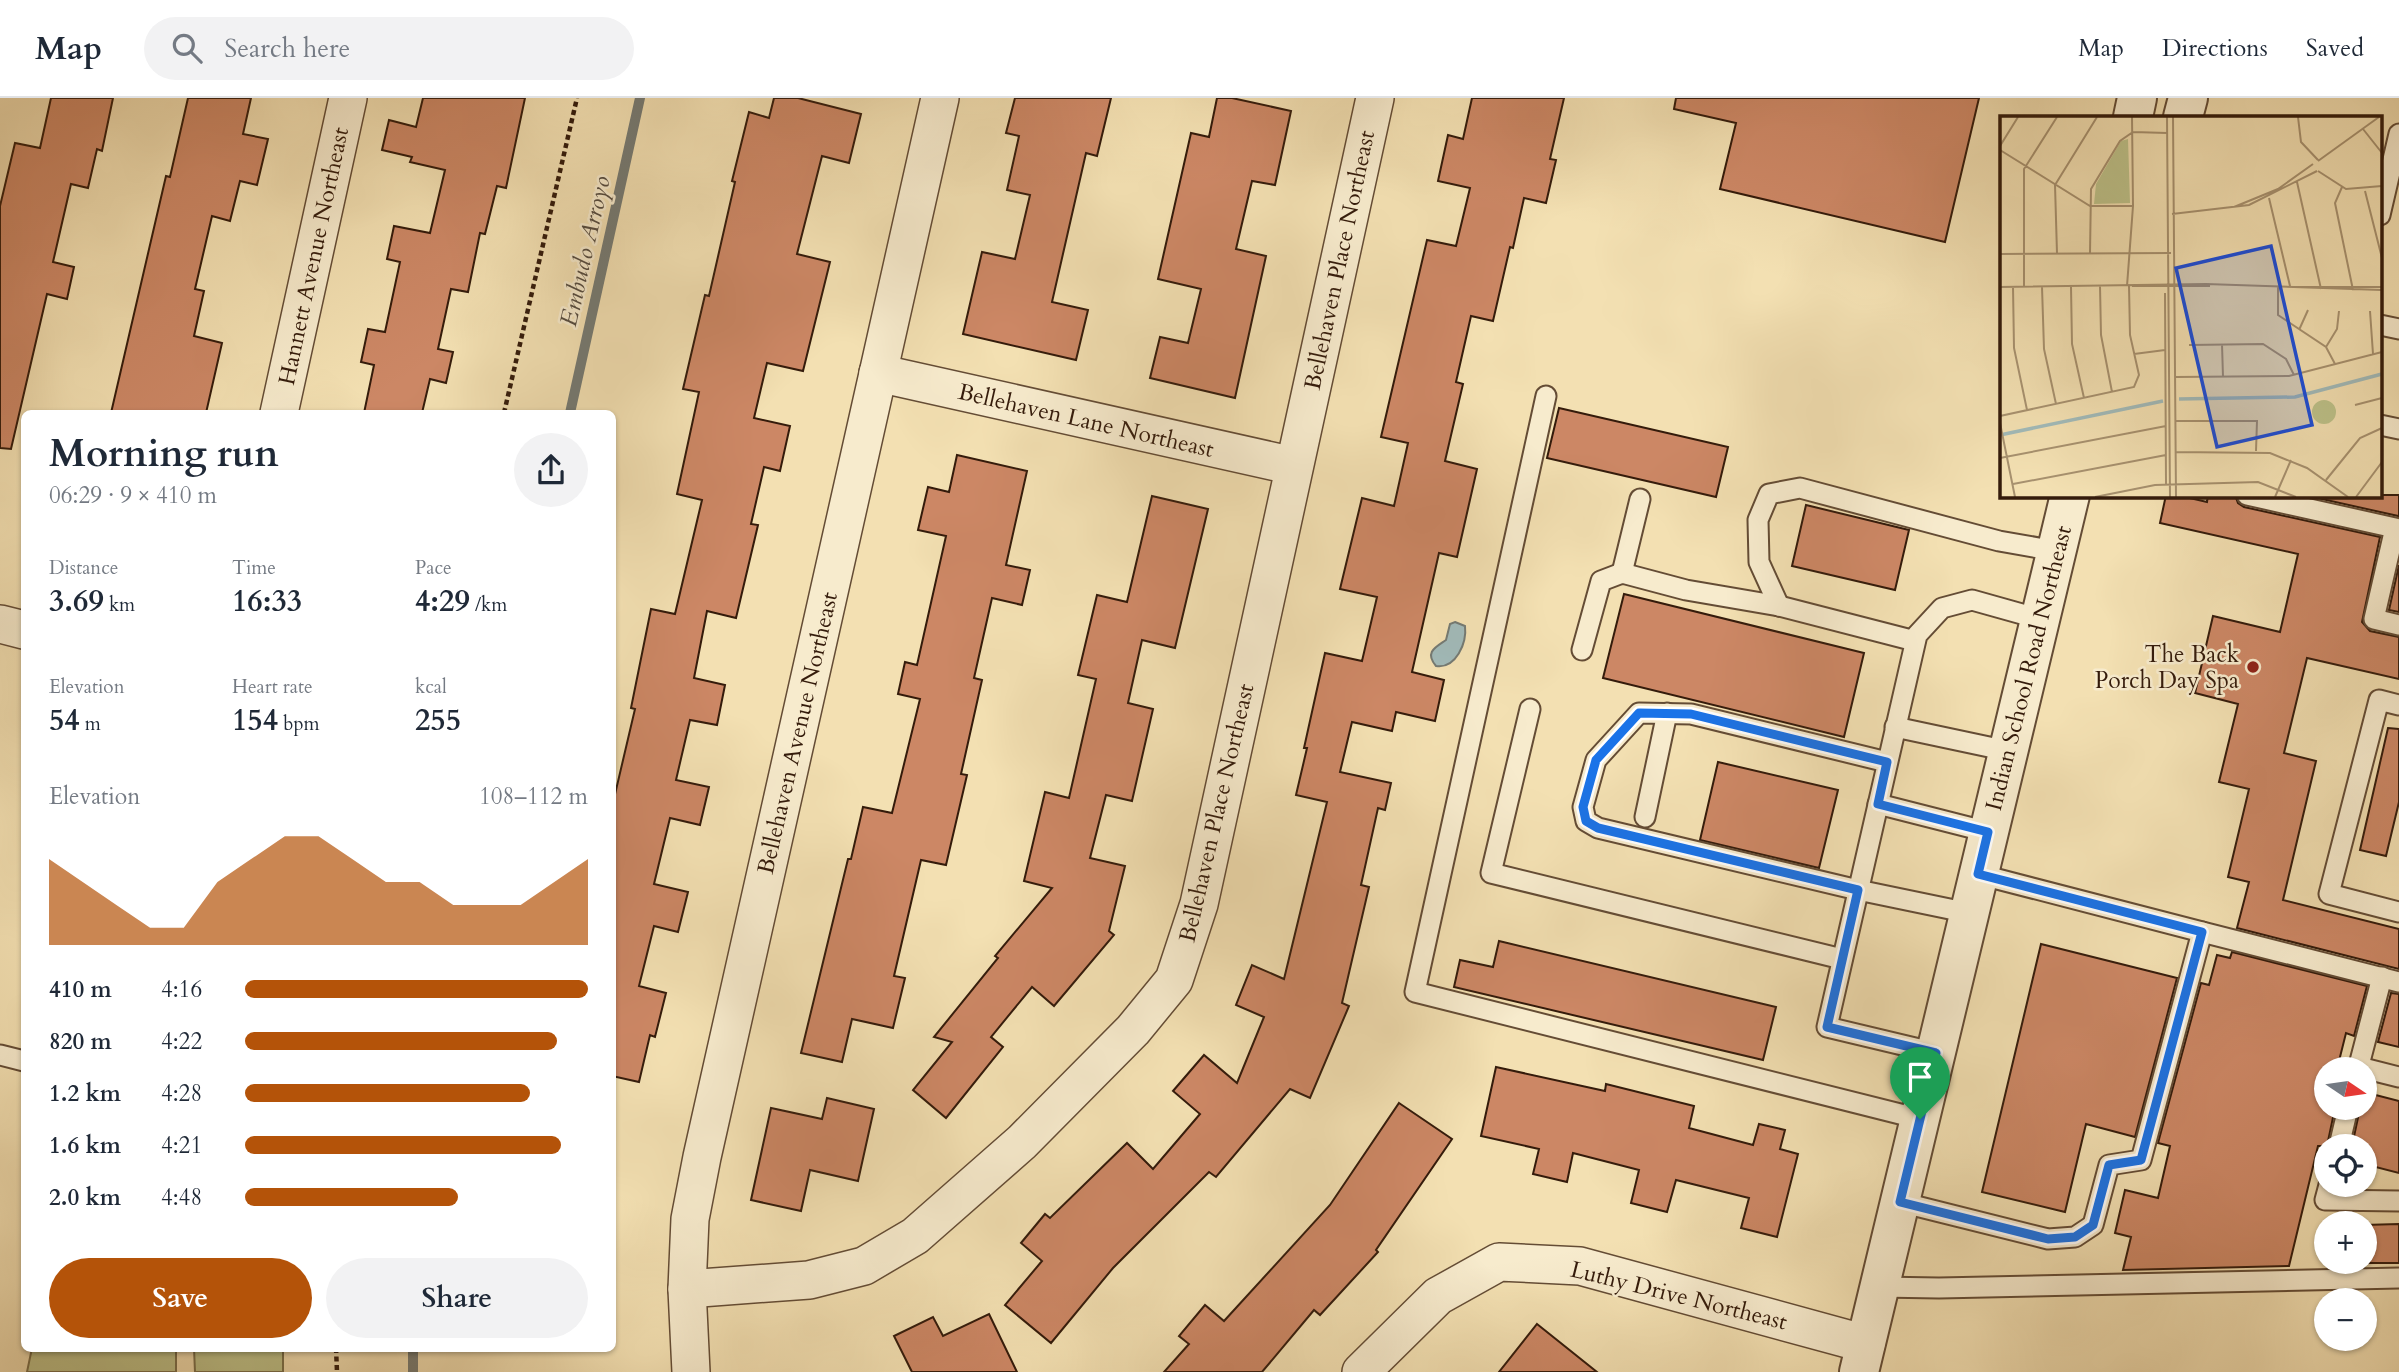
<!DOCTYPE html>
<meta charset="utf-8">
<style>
:root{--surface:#fff;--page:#f2f2f3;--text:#1f2937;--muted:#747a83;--line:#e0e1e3;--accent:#b45309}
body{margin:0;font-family:Cardo,serif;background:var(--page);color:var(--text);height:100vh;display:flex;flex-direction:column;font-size:26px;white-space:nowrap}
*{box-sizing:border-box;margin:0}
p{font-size:23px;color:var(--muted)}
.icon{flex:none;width:38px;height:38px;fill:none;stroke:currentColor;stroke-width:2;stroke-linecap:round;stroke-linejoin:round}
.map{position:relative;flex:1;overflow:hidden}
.sheet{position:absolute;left:21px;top:312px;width:595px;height:942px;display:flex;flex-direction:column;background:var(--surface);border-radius:10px;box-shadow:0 2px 5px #0004}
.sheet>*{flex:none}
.needle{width:46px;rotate:103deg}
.controls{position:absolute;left:2314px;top:959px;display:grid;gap:14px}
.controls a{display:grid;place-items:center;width:63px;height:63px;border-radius:50%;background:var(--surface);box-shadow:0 2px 5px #0004;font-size:35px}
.pin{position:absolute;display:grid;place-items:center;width:60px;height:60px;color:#fff;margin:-72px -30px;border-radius:50% 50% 50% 0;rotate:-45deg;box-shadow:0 0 7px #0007}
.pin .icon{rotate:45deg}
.round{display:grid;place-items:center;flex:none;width:74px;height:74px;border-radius:37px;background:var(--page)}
.head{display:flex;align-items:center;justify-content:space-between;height:119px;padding:0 28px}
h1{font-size:38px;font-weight:600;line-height:52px}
.stats{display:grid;grid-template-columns:repeat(3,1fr);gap:10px;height:119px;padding:7px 28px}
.stats div{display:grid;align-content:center}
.stats b{font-size:30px;font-weight:600}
.stats small{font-size:19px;font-weight:400}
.stats p{font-size:19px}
.chart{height:196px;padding:14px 28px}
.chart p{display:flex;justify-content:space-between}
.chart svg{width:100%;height:126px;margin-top:7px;fill:var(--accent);opacity:.7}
.action{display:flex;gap:14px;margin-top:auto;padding:14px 28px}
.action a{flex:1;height:80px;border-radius:42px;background:var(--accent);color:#fff;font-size:28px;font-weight:600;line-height:80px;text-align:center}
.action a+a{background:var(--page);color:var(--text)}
ul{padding:0 28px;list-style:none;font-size:23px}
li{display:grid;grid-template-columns:112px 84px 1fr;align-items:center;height:52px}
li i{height:18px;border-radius:9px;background:var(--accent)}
header{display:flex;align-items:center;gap:42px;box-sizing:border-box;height:98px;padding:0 35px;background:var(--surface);border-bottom:2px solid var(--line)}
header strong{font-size:33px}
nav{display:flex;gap:38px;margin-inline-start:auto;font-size:24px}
.search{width:490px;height:63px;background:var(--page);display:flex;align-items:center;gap:18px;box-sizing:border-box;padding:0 24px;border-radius:38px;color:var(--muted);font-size:26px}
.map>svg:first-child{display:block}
.green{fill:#bdc28a;stroke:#786e4a;stroke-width:2}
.water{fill:#a1bab9;stroke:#757a73;stroke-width:2}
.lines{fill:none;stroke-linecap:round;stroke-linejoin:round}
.stream{stroke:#757a73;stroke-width:10}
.building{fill:#cc8765;stroke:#341b0b;stroke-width:2}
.service-casing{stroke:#644c35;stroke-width:23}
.minor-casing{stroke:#644c35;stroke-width:40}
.tertiary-casing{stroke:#644c35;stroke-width:42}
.path{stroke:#341b0b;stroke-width:4.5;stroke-dasharray:5 3.5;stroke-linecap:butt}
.service{stroke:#f7ebcd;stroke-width:19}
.minor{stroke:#f7ebcd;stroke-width:37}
.tertiary{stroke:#f7ebcd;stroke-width:38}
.route-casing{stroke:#fff;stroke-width:14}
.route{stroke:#1a73e8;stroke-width:9}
.poi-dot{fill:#8f2418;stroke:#f7ebcd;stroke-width:2.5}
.labels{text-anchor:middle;stroke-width:5;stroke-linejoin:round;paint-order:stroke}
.street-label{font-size:23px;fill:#341b0b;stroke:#f7ebcd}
.poi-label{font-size:23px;fill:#341b0b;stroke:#f7ebcd;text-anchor:end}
.water-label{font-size:24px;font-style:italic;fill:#554b3f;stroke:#f7ebcd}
.inset-river{fill:none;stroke:#a1bab9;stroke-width:3.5}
.inset-road{fill:none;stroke:#a7916f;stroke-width:2}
.view{fill:#1d4ed8;fill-opacity:0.15;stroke:#1d4ed8;stroke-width:3.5}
.inset-edge{fill:none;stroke:#341b0b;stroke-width:3.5}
</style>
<header>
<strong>Map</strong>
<div class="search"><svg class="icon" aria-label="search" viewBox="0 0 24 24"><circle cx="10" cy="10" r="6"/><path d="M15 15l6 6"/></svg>Search here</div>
<nav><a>Map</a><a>Directions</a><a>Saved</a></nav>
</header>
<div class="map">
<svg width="2399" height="1274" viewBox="0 0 2399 1274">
<rect width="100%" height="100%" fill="#f3e0b2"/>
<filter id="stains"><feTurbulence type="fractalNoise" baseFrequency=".00286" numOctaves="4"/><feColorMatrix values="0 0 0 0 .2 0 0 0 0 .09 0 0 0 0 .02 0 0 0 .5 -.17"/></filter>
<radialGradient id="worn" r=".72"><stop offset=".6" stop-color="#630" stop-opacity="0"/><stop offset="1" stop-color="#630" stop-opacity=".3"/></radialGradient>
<!-- green -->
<g class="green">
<polygon points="32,1250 176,1250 176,1274 27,1274"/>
<polygon points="194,1250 283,1250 283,1274 195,1274"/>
</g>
<!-- water -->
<path class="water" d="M1455,524l10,4c2,17 -9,43 -29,40 -12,-14 0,-19 10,-26l4,-16z"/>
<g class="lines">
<!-- stream -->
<g class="stream">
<polyline points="570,315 640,0"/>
<polyline points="413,1250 413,1274"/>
</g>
</g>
<!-- building -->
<g class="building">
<polygon points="51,0 113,0 102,53 97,51 88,90 71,86 53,164 74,169 67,201 47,196 11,351 0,350 0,108 15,45 40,50"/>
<polygon points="188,0 251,0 243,36 268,41 257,87 240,83 230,123 212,118 195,191 204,193 194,238 222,245 206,315 111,315 166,78 170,79"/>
<polygon points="423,0 525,0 506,90 497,88 485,136 480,135 468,194 451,191 438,251 453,254 446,285 430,281 422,315 364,315 374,267 361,264 368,231 385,234 400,164 387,161 394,128 430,135 445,72 410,64 412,59 382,52 389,22 416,29"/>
<polygon points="774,0 798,0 861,16 849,65 822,58 797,156 830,164 803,273 767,265 754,320 790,328 780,373 764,369 751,426 758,427 736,520 707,513 694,580 725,587 717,627 690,622 676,682 709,689 700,727 670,720 654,786 688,794 678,834 654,828 639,888 666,895 655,939 650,937 639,984 612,978 612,709 635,611 631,610 651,511 675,516 702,402 677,396 699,294 683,291 705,197 709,198 735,84 732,83 749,14 769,20"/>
<polygon points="1015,0 1111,0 1097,58 1086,55 1052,204 1088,212 1076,262 963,236 982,154 1015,161 1030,97 1007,92 1019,38 1006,35"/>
<polygon points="1217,0 1232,0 1291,13 1275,87 1252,83 1236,151 1266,158 1235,300 1150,280 1160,239 1188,245 1201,191 1158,181 1191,35 1209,39"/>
<polygon points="1472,0 1564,0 1550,61 1556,62 1546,105 1524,100 1513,150 1510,149 1493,223 1471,218 1456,284 1463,286 1445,363 1477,371 1457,459 1439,455 1412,574 1444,582 1435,623 1396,614 1392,633 1352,624 1340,674 1391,685 1385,712 1378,710 1361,787 1369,789 1342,905 1349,908 1310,1000 1290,991 1216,1079 1209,1074 1113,1170 1051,1245 1005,1207 1042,1163 1021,1145 1045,1116 1050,1120 1127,1045 1153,1071 1200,1016 1173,993 1204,957 1237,985 1264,919 1236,907 1252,867 1284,881 1327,704 1296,697 1307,650 1304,650 1325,555 1362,563 1377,499 1340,491 1362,400 1394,408 1408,345 1381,339 1427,142 1456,148 1470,90 1438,83 1448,37 1463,41"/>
<polygon points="1676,0 1979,0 1945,144 1720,91 1736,25 1674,11"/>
<polygon points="1559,310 1728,349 1716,399 1547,360"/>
<polygon points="957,357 1027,373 1006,467 1030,472 1022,507 992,500 974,580 982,582 961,676 967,677 946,767 921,762 894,878 905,880 893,930 852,921 842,964 801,955 848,761 851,761 863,709 892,715 920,601 898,596 905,564 917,567 946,438 918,432 928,389 949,394"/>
<polygon points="2166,397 2177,397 2207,404 2208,397 2235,397 2238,405 2244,409 2380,439 2362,524 2370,533 2399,539 2399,581 2307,560 2284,655 2316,663 2283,802 2399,831 2399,871 2237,830 2249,784 2228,779 2249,691 2219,684 2238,606 2195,595 2213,518 2280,534 2298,456 2160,425"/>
<polygon points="2304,397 2399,397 2399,419 2398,418"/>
<polygon points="1152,398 1208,411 1175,550 1142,542 1128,605 1153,611 1132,703 1106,697 1090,760 1125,768 1109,833 1114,837 1054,908 1032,889 991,939 1003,949 946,1020 913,992 952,944 934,939 998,860 995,858 1052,790 1024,783 1045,694 1069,700 1096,581 1078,577 1097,497 1127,504"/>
<polygon points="1806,407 1909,432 1895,492 1792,468"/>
<polygon points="2399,467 2399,514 2389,512"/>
<polygon points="1624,496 1864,555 1844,639 1603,580"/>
<polygon points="2388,630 2399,631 2399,704 2386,758 2360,752"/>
<polygon points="1718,664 1838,692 1819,770 1700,742"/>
<polygon points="1499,843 1776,909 1763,962 1454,889 1460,862 1493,869"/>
<polygon points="2041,846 2177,880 2135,1039 2086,1026 2065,1114 1982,1094"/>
<polygon points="2232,854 2367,888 2354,938 2346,935 2337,971 2326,971 2326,1010 2335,1010 2327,1048 2318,1048 2289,1168 2123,1172 2131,1139 2115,1135 2125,1092 2158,1100 2170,1048 2158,1045 2201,885 2209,887 2217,857 2230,860"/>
<polygon points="2391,895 2399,896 2399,949 2378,944"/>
<polygon points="1496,969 1605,993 1606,986 1694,1008 1689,1030 1753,1047 1759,1026 1785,1032 1780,1051 1798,1056 1777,1139 1741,1130 1749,1100 1676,1082 1667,1114 1631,1105 1639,1072 1573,1055 1567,1084 1533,1076 1539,1051 1481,1038"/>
<polygon points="2364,994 2399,1003 2399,1075 2364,1066 2364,1048 2352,1048 2360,1010 2364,1010"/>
<polygon points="827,1000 874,1011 858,1083 810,1072 801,1113 751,1102 771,1010 822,1021"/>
<polygon points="1399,1005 1452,1041 1376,1152 1378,1154 1320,1217 1314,1212 1262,1274 1164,1274 1189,1246 1179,1238 1205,1207 1224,1223 1330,1107"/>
<polygon points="2399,1126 2399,1165 2364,1165 2364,1127"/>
<polygon points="989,1216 1017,1274 912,1274 894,1238 933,1219 943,1238"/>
<polygon points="1537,1226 1597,1274 1499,1274"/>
</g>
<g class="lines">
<!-- service casing -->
<g class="service-casing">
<g id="service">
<polyline points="2380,117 2399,36"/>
<polyline points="2380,227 2399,231"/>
<polyline points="1546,298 1415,894 1920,1021"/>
<polyline points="2380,327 2399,331"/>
<polyline points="2247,397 2395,430 2374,521 2399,527"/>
<polyline points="1622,475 1640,401"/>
<polyline points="1779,508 1759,464 1758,422 1769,396 1800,390 1999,443 2056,453"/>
<polyline points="1582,552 1601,483 1622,475 1686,492 1779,508 1915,543"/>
<polyline points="2399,607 2379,602 2329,796 2399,814"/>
<polyline points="1530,611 1491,775 1842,861"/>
<polyline points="1895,629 2008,653"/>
<polyline points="1887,664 1691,616 1639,615 1596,662 1583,709 1586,723 1598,730 1858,792 1969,815"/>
<polyline points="1878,706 1988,734"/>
<polyline points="1645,719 1667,615"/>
<polyline points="2202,834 2399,884"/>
<polyline points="1936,955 1827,929 1917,537 1942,510 1972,502 2040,521"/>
<polyline points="0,957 24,963"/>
<polyline points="2359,969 2399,979"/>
<polyline points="2358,971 2382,879"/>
<polyline points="2339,1048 2348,1010"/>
<polyline points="2329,1087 2325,1102 2399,1103"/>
<polyline points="1900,1104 2048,1141 2075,1139 2093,1127 2109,1067 2141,1062 2202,834 1978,776"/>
<polyline points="1879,1189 1939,1190 2399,1180"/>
</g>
</g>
<!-- minor casing -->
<g class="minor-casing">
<g id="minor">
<polyline points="878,275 1294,368"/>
<polyline points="279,315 348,0"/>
<polyline points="0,526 24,532"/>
<polyline points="687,1191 809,1182 864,1168 915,1138 1022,1044 1133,932 1174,882 1199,806 1375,0"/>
<polyline points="691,1274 687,1191 690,1121 702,1059 940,0"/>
<polyline points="1361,1274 1438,1198 1499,1164 1580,1168 1866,1246"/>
</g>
</g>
<!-- tertiary casing -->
<g class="tertiary-casing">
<g id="tertiary">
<polyline points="2133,19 2137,0"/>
<polyline points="2183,19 2188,0"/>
<polyline points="1859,1274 2070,397"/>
</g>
</g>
<!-- path -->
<g class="path">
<polyline points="504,315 577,0"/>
<polyline points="336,1250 337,1274"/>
</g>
<!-- service -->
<use href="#service" class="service"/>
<!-- minor -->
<use href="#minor" class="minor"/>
<!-- tertiary -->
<use href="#tertiary" class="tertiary"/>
</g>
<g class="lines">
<!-- route casing -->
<g class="route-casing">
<polygon id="route" points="1639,615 1691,616 1887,664 1878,706 1988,734 1978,776 2202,834 2141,1062 2109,1067 2093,1127 2075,1139 2048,1141 1900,1104 1936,955 1827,929 1858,792 1598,730 1586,723 1583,709 1596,662"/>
</g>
<!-- route -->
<use href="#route" class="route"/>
</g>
<!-- markers -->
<circle class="poi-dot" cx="2253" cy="569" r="7"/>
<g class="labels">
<!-- street labels -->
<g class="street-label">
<text transform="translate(313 158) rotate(-78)" y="8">Hannett Avenue Northeast</text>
<text transform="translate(1339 162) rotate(-78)" y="8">Bellehaven Place Northeast</text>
<text transform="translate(1086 322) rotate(13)" y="8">Bellehaven Lane Northeast</text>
<text transform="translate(2028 570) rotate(-76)" y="8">Indian School Road Northeast</text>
<text transform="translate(797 635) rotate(-77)" y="8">Bellehaven Avenue Northeast</text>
<text transform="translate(1216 715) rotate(-77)" y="8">Bellehaven Place Northeast</text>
<text transform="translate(1679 1197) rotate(14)" y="8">Luthy Drive Northeast</text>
</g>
<!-- poi labels -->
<g class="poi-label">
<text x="2239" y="564">The Back<tspan x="2239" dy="26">Porch Day Spa</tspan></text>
</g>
<!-- water labels -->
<g class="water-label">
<text transform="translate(585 153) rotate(-77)" y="8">Embudo Arroyo</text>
</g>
</g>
<!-- overview -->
<g transform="translate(2000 18)">
<rect width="382" height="382" fill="#f3e0b2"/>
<path d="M128,23l2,64 -36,1 2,-20 25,-43zM312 296a12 12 0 1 1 24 0a12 12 0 1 1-24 0Z" fill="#bdc28a"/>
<path class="inset-river" d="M179,283l116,-2 87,-23M0,319l163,-34"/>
<path class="inset-road" d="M167,1l3,380M173,1l3,380M298,1l3,25 17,18M363,13l19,24M0,30l18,-29M0,34l90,56h43M318,45l61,-44M318,55l28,18 36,-3M297,66l24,107M342,71l-7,16 18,87M365,75l17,67M269,82l21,88M234,91l44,-18 35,-25M172,98l77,-9 68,-34M57,137l-2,-68 42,-68M90,137l1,-64 29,-48 13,-9 34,1M0,138l171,-1M100,170l1,49 11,57M127,170l6,-80 -1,-89M132,170h78M278,170v29l48,32 9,17M0,171l206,-3 176,6M13,171l1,61 13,62M24,171v-118l33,-52M42,171l2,62 12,55M71,171l1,57 12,54M290,171h92M165,177l1,191M370,195l3,43M299,214l9,-20M222,228l1,33M189,229l74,-1 23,15 8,16M326,231l11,-18 2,-18M134,238l31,-4M176,261l113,-1 93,-24M355,289l27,-7M0,300l134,-29 5,-12 -9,-40 -1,-49M176,305h81l-1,30M0,307l15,74M176,336l94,1 37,15 41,29M0,342l166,-32M326,364l34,-42 22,-10M13,368l153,-29M95,381l60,-12 103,-3 38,15M275,381l16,-37M356,381l26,-35"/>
<path class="view" d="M271,130l41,179 -95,22 -41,-179z"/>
<rect width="382" height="382" class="inset-edge"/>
</g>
<rect width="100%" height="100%" filter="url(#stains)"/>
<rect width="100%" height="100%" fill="url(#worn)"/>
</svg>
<div class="controls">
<a><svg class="needle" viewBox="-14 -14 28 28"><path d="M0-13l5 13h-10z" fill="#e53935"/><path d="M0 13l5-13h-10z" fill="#747a83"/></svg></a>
<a><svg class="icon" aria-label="locate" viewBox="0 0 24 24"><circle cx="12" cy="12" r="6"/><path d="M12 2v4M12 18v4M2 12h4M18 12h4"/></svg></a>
<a>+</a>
<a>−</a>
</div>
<div class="pin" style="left:1920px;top:1021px;background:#1e9e55"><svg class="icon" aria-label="arrive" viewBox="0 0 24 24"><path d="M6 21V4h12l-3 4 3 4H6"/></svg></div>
<section class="sheet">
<div class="head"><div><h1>Morning run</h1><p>06:29 · 9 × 410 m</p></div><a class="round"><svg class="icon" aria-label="share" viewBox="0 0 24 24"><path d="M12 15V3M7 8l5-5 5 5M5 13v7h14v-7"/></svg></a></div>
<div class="stats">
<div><p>Distance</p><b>3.69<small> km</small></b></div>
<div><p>Time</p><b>16:33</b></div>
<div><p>Pace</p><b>4:29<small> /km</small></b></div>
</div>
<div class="stats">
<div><p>Elevation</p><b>54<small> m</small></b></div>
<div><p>Heart rate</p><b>154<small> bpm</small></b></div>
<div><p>kcal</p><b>255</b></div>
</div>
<div class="chart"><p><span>Elevation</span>108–112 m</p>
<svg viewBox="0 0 160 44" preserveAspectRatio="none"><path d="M0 44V14L10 22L20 30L30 38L40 38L50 22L60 14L70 6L80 6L90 14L100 22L110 22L120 30L130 30L140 30L150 22L160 14V44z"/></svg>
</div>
<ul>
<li><b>410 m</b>4:16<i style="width:100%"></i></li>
<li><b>820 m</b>4:22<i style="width:91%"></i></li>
<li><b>1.2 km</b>4:28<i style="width:83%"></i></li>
<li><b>1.6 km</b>4:21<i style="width:92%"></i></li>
<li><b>2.0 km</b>4:48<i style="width:62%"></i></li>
</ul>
<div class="action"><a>Save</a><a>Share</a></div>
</section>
</div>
